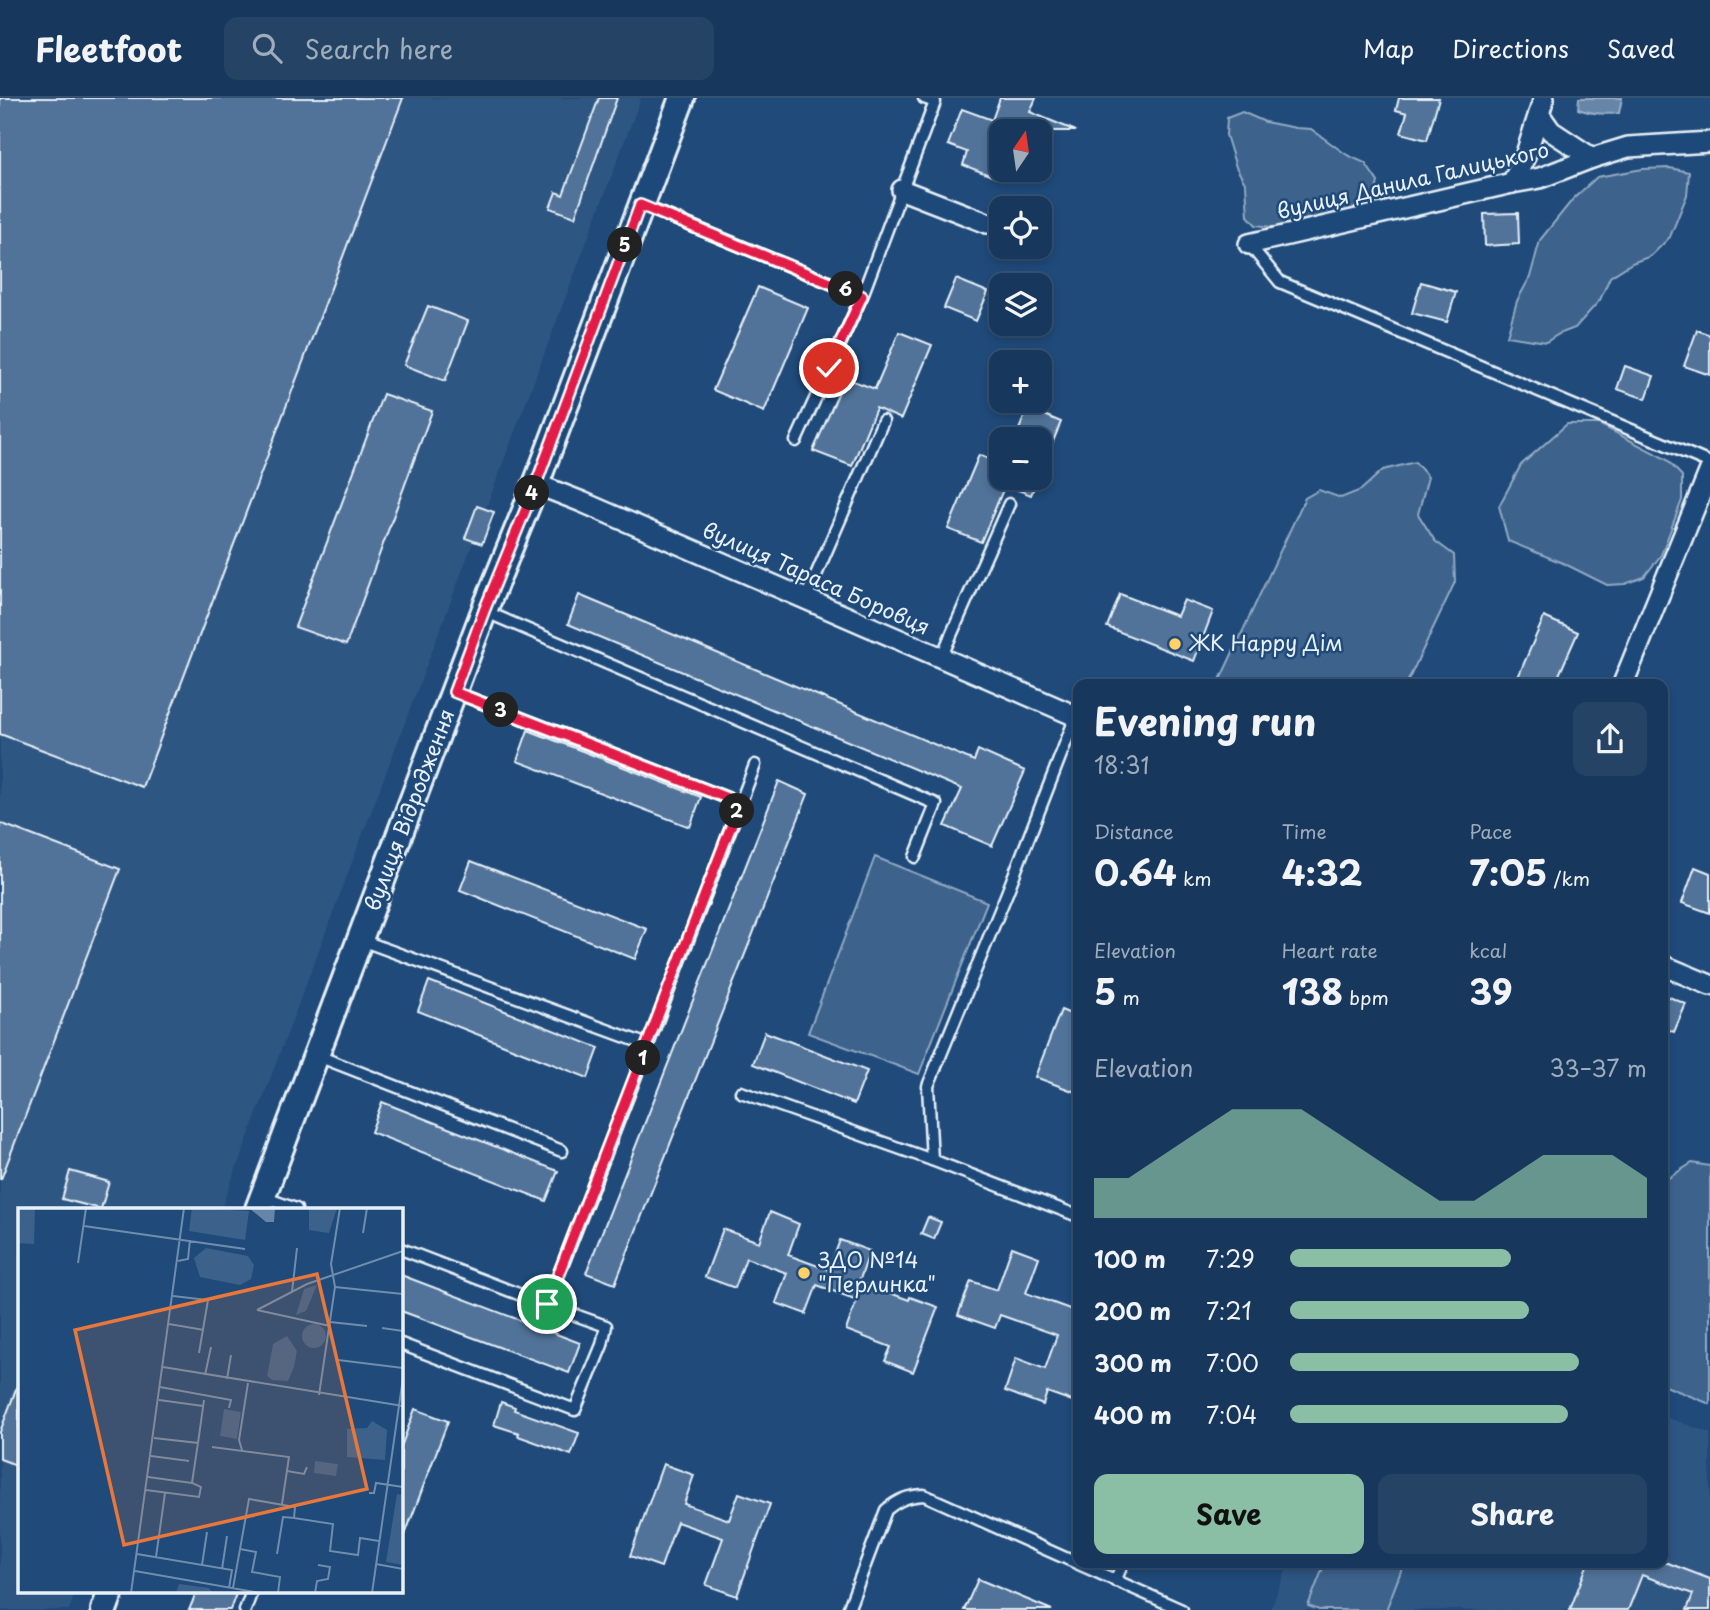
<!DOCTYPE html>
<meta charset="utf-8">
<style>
:root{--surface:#17385c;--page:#244365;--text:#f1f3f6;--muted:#9eacbb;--line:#365272;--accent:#8abfa5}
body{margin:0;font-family:"Playpen Sans",sans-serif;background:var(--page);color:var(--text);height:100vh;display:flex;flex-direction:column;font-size:26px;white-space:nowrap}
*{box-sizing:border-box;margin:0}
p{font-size:23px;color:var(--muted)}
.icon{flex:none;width:38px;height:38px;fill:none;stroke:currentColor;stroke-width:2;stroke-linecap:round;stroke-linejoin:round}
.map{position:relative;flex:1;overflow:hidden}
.side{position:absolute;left:1073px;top:581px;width:595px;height:889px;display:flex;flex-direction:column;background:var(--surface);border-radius:14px;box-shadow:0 4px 10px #0003,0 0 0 2px var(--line)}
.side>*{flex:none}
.needle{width:46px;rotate:13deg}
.controls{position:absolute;left:989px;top:21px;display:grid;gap:14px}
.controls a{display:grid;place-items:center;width:63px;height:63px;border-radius:14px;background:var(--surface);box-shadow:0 4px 10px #0003,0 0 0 2px var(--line);font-size:35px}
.pin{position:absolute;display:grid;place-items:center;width:60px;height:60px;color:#fff;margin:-30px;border:4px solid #fff;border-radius:50%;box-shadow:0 2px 7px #0007}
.km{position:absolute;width:35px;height:35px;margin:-18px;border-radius:50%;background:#222;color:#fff;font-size:19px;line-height:35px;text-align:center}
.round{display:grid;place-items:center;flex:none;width:74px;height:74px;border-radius:14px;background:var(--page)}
.overview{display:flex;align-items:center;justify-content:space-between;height:119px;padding:0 21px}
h1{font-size:38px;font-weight:700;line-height:52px}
.metrics{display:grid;grid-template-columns:repeat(3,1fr);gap:10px;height:119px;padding:7px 21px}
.metrics div{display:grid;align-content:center}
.metrics b{font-size:35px;font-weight:700}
.metrics small{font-size:19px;font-weight:400}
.metrics p{font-size:19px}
.chart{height:196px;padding:14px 21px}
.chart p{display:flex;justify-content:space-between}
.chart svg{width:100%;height:126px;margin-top:7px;fill:var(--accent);opacity:.7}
.primary-button{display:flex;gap:14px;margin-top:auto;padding:14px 21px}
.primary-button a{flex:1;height:80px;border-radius:14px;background:var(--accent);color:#111;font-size:28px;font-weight:700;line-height:80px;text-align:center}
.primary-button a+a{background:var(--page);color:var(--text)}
ul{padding:0 21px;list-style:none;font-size:23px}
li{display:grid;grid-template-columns:112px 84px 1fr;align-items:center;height:52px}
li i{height:18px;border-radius:9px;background:var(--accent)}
header{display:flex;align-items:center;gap:42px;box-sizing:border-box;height:98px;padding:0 35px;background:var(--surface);border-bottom:2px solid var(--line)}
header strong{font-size:33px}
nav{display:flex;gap:38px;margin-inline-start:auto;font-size:24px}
.search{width:490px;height:63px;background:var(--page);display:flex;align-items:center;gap:18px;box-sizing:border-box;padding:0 24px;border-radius:14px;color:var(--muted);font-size:26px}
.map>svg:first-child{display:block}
.built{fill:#2e5683}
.green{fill:#3c628c;stroke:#92aac2;stroke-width:2}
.water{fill:#6685a7;stroke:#9ab0c7;stroke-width:2}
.building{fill:#517399;stroke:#e8f1f8;stroke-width:2}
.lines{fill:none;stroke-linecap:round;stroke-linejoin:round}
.service-casing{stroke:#e8f1f8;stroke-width:15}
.minor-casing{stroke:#e8f1f8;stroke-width:24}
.tertiary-casing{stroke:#e8f1f8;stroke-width:30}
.service{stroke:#1f4a7a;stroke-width:10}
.minor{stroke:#1f4a7a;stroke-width:19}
.tertiary{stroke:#1f4a7a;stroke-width:24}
.route-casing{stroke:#fff;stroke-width:14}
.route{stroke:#e11d48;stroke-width:9}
.poi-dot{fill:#ffd166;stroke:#1f4a7a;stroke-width:2.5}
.labels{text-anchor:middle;stroke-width:5;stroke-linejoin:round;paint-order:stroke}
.street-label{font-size:21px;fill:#e8f1f8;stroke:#1f4a7a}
.poi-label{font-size:21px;fill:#e8f1f8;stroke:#1f4a7a;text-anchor:start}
.inset-road{fill:none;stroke:#6f8dac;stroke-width:2}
.view{fill:#e8773b;fill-opacity:0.15;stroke:#e8773b;stroke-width:3.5}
.inset-edge{fill:none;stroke:#e8f1f8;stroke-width:3.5}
</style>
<header>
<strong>Fleetfoot</strong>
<div class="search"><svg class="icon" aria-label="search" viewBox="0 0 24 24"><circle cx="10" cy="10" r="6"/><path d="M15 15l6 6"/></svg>Search here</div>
<nav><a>Map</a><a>Directions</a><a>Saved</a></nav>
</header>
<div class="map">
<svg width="1710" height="1512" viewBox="0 0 1710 1512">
<rect width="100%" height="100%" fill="#1f4a7a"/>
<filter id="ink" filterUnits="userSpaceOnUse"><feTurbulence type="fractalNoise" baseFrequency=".0143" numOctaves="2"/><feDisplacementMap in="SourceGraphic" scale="14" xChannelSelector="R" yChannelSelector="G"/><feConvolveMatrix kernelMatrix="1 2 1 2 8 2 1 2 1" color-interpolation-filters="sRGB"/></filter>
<g filter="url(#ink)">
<!-- built -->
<g class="built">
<polygon points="0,0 641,0 221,1111 19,1111 19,1493 76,1493 69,1512 0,1512"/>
<polygon points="1663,1318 1710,1335 1710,1512 1386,1512 1404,1465 1662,1465"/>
<polygon points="1289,1465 1325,1465 1308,1508 1319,1512 1270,1512"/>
</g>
<!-- green -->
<g class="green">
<polygon points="1242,14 1265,24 1296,30 1311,31 1347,57 1365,65 1378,84 1375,97 1361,109 1280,130 1256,127 1248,118 1246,87 1236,69 1226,37 1227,20"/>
<polygon points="1670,70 1689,74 1687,97 1670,139 1651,158 1632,165 1610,179 1600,202 1575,230 1559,236 1546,244 1507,238 1517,203 1530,179 1540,142 1573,101 1597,79 1643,71"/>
<polygon points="1567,326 1599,326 1666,361 1682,378 1682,402 1661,457 1644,479 1625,486 1607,487 1565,466 1508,443 1499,408 1521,367"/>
<polygon points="1415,364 1428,379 1418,416 1435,443 1454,457 1455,484 1407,585 1218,586 1305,400 1319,392 1341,400 1361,392 1383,372"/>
<polygon points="875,759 987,804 919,976 808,935"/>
<polygon points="1692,1065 1710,1068 1710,1306 1663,1287 1663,1092 1667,1081"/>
<polygon points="1325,1465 1404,1465 1386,1512 1319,1512 1308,1508"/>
</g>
<!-- water -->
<path class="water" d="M1579,0h43l-3,15c-15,2 -27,1 -41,-4z"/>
<!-- building -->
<g class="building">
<polygon points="0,0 403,0 142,689 0,636"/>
<polygon points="599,0 617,0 575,119 550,110 556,94 563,97"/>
<polygon points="1000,0 1036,0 1030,14 1076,33 1001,33 1001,70 997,80 963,67 967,54 948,47 962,11 992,22"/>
<polygon points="1399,0 1439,0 1427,42 1401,35 1407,15 1396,12"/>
<polygon points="1518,115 1519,146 1485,148 1484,116"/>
<polygon points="956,181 988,194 976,223 944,210"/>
<polygon points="1421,184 1456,194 1447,224 1412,215"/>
<polygon points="758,189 808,210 764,314 713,292"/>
<polygon points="428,208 468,223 445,283 404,267"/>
<polygon points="1697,232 1710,237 1710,277 1684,268"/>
<polygon points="899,234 932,247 901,321 876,310 852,368 813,353 845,280 875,291"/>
<polygon points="1625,268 1654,278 1646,301 1617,291"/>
<polygon points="383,296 432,313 346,547 295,529"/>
<polygon points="1028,310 1061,324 1040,375 1040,341 1015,341"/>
<polygon points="979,357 1001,366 1001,380 1038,380 1031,397 1005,387 981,444 948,431"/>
<polygon points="477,408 494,414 482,446 465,440"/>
<polygon points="1120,496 1177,518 1184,502 1213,513 1194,563 1107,529"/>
<polygon points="579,497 974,663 978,652 1025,673 992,748 945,728 962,691 568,526"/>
<polygon points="1544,519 1578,534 1555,586 1515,586"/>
<polygon points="528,632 701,699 690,729 517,663"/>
<polygon points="779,683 808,696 615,1186 586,1175"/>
<polygon points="0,725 120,771 1,1081 0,1081"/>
<polygon points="471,763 647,831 635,861 460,792"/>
<polygon points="1695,769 1710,775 1710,815 1682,805"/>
<polygon points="429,883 599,950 588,980 418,913"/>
<polygon points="1662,896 1686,906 1674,934 1662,929"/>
<polygon points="1061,912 1078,919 1078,995 1035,979"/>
<polygon points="765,934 867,973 854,1006 753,966"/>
<polygon points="382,1004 558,1073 546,1103 371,1034"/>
<polygon points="70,1073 109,1084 101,1111 62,1101"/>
<polygon points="770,1114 799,1126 788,1157 829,1172 840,1142 870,1153 859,1184 909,1202 910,1199 938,1209 913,1274 885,1263 891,1249 846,1232 857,1202 817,1187 806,1216 776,1205 787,1175 746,1160 735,1190 705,1179 723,1131 759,1144"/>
<polygon points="928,1119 941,1124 934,1141 921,1136"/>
<polygon points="1012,1149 1039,1159 1026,1195 1078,1214 1078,1260 1073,1273 1078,1275 1078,1305 1047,1294 1043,1307 1005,1293 1016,1260 1045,1271 1057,1237 1000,1217 995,1230 958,1217 971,1183 997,1192"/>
<polygon points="401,1177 580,1245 569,1275 401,1213"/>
<polygon points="18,1286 19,1286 19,1368 0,1361 0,1334"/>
<polygon points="501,1304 515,1309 514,1312 579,1335 571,1357 518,1338 519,1335 494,1327"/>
<polygon points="415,1311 448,1323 402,1445 401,1445 401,1349"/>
<polygon points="663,1366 694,1377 684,1406 729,1422 739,1395 770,1406 737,1498 706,1487 723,1440 677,1424 661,1469 630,1458"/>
<polygon points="1588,1465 1668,1465 1710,1481 1710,1512 1687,1512 1693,1496 1642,1477 1628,1512 1570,1512"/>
<polygon points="978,1481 1052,1512 964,1512"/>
<polygon points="197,1493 237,1493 230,1512 189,1512"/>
</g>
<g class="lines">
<!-- service casing -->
<g class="service-casing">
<g id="service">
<polyline points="641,107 862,198"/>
<polyline points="1249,146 1280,184 1710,365"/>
<polyline points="796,343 862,198 935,4 924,0"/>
<polyline points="806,500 883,323"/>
<polyline points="484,513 936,706 915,759"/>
<polyline points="941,560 1009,406"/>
<polyline points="454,594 740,705"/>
<polyline points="361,842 648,947 547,1207 606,1228 602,1247 575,1312 401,1246"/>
<polyline points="648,947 755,667"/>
<polyline points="318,958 562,1053"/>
<polyline points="741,994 932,1062 1078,1118"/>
<polyline points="932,1062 928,988 1007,795 1076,618"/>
<polyline points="263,1099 296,1111"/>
<polyline points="401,1151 547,1207"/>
<polyline points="1115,1483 1123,1465"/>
<polyline points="245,1512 252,1493"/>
<path d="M848,1512l38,-100c13,-11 22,-14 38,-15l258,115"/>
</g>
</g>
<!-- minor casing -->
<g class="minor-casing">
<g id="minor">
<polyline points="1539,16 1551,33 1592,60"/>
<polyline points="1512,85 1525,59 1544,0"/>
<polyline points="902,92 987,125"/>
<polyline points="1249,146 1512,85 1540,80 1592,60 1628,49 1710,44"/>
<polyline points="536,386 582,404 1078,619"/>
<polyline points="1623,586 1710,372"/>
<polyline points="1662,867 1710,887"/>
</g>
</g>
<!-- tertiary casing -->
<g class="tertiary-casing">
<g id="tertiary">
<polyline points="258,1111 484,513 536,386 682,0"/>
<polyline points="104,1512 111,1493"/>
</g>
</g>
<!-- service -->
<use href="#service" class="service"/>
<!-- minor -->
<use href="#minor" class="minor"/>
<!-- tertiary -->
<use href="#tertiary" class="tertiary"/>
</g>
</g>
<g class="lines" filter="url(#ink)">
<!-- route casing -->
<g class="route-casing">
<polyline id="route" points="547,1206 740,705 454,594 484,513 536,386 640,107 862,198 829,270"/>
</g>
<!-- route -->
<use href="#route" class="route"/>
</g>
<!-- markers -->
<g class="poi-dot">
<circle cx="1175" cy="546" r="7"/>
<circle cx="804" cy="1175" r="7"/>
</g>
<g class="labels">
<!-- street labels -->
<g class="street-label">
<text transform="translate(1413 83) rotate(-13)" y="7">вулиця Данила Галицького</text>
<text transform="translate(816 481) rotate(24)" y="7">вулиця Тараса Боровця</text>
<text transform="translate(410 712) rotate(-69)" y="7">вулиця Відродження</text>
</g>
<!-- poi labels -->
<g class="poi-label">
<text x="1189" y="553">ЖК Happy Дім</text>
<text x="818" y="1170">ЗДО №14<tspan x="818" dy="24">"Перлинка"</tspan></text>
</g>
</g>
<!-- overview -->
<g transform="translate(18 1110)">
<rect width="385" height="385" fill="#1f4a7a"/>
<path d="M0,0h17l-1,36 -16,-1zM174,0l57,3 -4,29 -56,-9zM291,0h28l-8,25 -20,-3zM188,40l42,8 6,9 -3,14 -11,6 -40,-8 -6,-19zM299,77l-11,26 -10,4 8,-26zM284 128a12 12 0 1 1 24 0a12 12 0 1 1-24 0ZM269,128l10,15 -3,16 -6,14 -16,-1 -5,-4 6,-32zM206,201l17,3 -4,27 -17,-3zM354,213l15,9 -2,30 -38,-3v-28l20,-1zM297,253l23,3 -2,12 -22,-3zM379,286l6,1v70l-17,-3zM161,376l30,4 4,5h-37z" fill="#3c628c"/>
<path d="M231,0h26l-1,14h-8z" fill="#6685a7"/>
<path class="inset-road" d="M66,18l161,23M345,25l4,-25M160,53l10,-2 2,-19M60,55l8,-55M317,79l68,7M274,84l5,-44M155,88l35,4 -9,53M239,102l50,-26 96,-33M239,102l73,16M312,114l37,4M151,116l35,6M364,120l21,3M320,152l65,8M145,159l240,39M187,167l6,-28M209,171l4,-24M142,179l71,13 -2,8M301,187l16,-108 -4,-23 9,-56M141,192l44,6M180,235l6,-43M194,239l77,10 -7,47M224,242l-3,-10 9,-57M133,248l38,5M269,263l17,3 3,-7M130,269l44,6M128,282l53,7 2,-10 -9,-4 6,-40 -44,-5M351,285h5l2,-10 27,4M276,310l39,6 -3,27 28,4 2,-17 19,3M222,341l16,3 -4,20 28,5 -2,16M119,346l95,16 -3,18M138,349l9,-64M358,356l27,5M184,357l5,-33M204,361l5,-33M117,363l125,22M215,380l16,-89 46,8 -1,11 -11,-1 -6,37M113,385l53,-385M297,385l2,-12 11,-2 2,-12 -12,-2M354,385l31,-215"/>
<path class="view" d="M299,66l50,215 -243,56 -49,-215z"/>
<rect width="385" height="385" class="inset-edge"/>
</g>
</svg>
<div class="controls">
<a><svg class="needle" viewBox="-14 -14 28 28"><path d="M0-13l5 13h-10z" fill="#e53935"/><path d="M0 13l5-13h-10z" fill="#9eacbb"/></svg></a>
<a><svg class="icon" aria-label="locate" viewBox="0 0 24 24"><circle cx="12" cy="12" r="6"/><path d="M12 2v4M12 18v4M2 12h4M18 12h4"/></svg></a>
<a><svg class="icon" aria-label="layers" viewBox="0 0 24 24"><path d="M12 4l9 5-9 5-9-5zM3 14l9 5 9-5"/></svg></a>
<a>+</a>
<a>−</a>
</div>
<div class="pin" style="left:547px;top:1206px;background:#1e9e55"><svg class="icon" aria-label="arrive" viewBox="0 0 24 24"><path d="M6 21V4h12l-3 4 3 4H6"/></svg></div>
<div class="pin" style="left:829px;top:270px;background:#d93025"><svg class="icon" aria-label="check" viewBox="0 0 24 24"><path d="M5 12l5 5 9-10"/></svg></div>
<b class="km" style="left:643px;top:960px">1</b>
<b class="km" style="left:737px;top:713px">2</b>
<b class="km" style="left:501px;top:612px">3</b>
<b class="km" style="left:532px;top:395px">4</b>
<b class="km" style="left:625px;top:147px">5</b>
<b class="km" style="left:846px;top:191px">6</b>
<section class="side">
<div class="overview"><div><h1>Evening run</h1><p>18:31</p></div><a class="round"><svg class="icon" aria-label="share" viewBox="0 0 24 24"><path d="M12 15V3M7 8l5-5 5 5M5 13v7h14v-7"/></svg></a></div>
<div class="metrics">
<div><p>Distance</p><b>0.64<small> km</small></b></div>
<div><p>Time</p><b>4:32</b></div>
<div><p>Pace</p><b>7:05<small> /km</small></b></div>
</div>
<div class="metrics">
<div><p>Elevation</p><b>5<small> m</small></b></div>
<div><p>Heart rate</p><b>138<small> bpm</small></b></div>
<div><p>kcal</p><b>39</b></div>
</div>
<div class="chart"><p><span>Elevation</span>33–37 m</p>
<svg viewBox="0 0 160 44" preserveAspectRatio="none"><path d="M0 44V30L10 30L20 22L30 14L40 6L50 6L60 6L70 14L80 22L90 30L100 38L110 38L120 30L130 22L140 22L150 22L160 30V44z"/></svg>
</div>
<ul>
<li><b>100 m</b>7:29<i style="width:62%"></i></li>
<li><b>200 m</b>7:21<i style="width:67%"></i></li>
<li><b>300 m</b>7:00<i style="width:81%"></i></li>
<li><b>400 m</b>7:04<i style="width:78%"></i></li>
</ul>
<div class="primary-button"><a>Save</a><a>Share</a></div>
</section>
</div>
